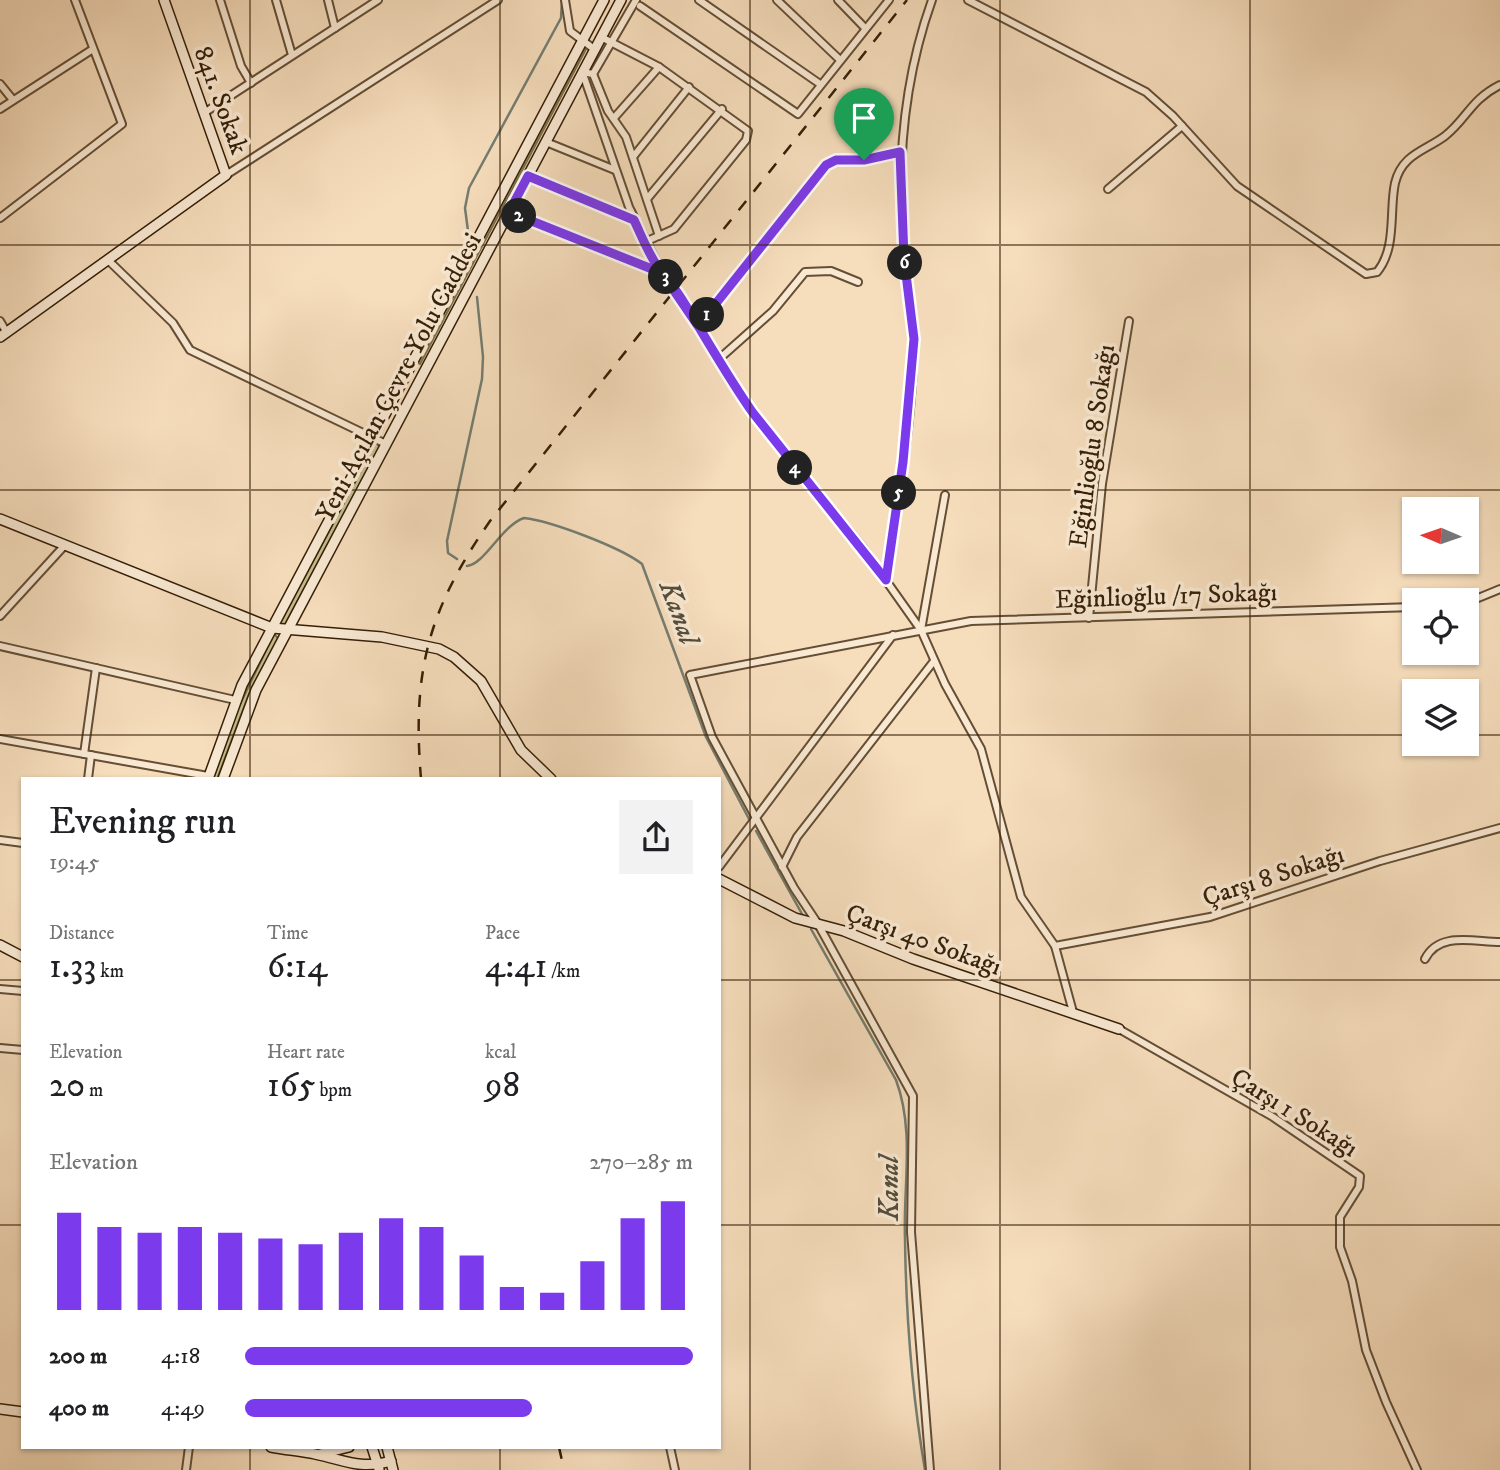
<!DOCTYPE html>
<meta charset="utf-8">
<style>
:root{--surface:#fff;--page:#f2f2f2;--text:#202124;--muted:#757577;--accent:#7c3aed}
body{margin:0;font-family:"IM FELL DW Pica",serif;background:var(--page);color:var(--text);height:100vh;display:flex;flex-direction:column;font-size:26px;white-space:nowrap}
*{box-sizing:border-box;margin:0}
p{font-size:23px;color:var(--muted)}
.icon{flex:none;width:38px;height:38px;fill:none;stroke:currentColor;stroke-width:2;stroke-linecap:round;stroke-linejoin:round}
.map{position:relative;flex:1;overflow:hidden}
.drawer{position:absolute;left:21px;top:777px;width:700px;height:672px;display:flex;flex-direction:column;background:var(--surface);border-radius:0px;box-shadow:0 2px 5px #0004}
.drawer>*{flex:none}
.needle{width:46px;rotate:272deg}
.tools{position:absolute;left:1402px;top:497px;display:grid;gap:14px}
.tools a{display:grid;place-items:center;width:77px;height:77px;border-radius:0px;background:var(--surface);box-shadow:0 2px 5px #0004;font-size:35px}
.pin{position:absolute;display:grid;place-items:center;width:60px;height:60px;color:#fff;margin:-72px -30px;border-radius:50% 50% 50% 0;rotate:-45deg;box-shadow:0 0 7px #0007}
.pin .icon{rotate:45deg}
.km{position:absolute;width:35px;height:35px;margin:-18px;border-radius:50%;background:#222;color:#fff;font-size:19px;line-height:35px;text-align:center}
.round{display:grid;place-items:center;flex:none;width:74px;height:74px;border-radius:0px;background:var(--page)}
.summary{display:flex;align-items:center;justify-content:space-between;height:119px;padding:0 28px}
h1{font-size:38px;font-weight:600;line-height:52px}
.stats{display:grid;grid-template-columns:repeat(3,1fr);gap:10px;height:119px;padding:7px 28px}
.stats div{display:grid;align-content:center}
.stats b{font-size:35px;font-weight:600}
.stats small{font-size:19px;font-weight:400}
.stats p{font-size:19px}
.chart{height:196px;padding:14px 28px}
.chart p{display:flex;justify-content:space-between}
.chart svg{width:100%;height:126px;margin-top:7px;stroke:var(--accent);stroke-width:6}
ul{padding:0 28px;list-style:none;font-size:23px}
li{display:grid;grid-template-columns:112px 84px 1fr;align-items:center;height:52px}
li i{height:18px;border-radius:9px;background:var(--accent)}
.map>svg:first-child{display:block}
.green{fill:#c3bf8c;stroke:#7c6f4a;stroke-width:2}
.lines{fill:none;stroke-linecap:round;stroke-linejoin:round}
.stream{stroke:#747d71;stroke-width:2.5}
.street-casing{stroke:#654e34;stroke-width:10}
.secondary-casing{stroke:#351f07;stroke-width:12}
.street{stroke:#f9e9d3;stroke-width:6}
.secondary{stroke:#f9e9d3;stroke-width:9}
.rail{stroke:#351f07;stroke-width:2.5;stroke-dasharray:12 12;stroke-linecap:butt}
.route-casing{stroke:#fff;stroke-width:14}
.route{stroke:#7c3aed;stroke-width:9}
.grid{fill:none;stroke:#351f07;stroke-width:2;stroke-opacity:0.55}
.labels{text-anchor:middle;stroke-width:7;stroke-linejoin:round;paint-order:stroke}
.street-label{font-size:26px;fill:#351f07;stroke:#f9e9d3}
.water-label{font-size:28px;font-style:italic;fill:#544e3c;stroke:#f9e9d3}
</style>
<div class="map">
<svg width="1500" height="1470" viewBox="0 0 1500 1470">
<rect width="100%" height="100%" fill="#f6ddbc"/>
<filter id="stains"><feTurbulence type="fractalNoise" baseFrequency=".00286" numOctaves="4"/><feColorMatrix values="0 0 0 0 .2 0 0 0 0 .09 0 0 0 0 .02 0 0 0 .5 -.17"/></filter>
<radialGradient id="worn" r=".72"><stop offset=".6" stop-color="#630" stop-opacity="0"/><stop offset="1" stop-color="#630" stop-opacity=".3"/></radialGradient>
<!-- green -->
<g class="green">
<polygon points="583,47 586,49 420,364 417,362"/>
<polygon points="376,443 380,446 283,628 279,625"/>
<polygon points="274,634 278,638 249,694 217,779 213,779 233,719"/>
</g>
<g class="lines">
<!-- stream -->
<g class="stream">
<polyline points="468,231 465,208 469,188 561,18 562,0"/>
<polyline points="457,559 448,553 447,541 482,379 483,357 477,297"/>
<path d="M467,566c18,-2 34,-40 57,-48 27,3 96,29 118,46l64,173 43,82"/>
<polyline points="756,831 802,914"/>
<path d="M811,929l85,151c19,51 7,106 9,159 1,77 7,155 20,231"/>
</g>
<!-- street casing -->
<g class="street-casing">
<g id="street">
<polyline points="220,0 241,66 251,83"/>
<polyline points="276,0 292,55"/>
<polyline points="328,0 335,28"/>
<polyline points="565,0 570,31 594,49"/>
<polyline points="699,0 820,84"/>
<polyline points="777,0 839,59"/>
<polyline points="838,0 865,28"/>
<path d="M968,0l178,92 27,24 64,70 129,88 11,-2c20,-24 12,-61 18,-89 7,-29 30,-32 50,-47 22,-17 25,-36 55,-51"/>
<polyline points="640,6 798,114 889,0"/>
<polyline points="601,37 659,67 748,131 746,140 674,229 645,242"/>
<polyline points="582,72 593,74 608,111 626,137 659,236"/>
<polyline points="583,74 629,207 662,273"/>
<polyline points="593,74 636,0"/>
<polyline points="0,84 13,100"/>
<polyline points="0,109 93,49"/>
<polyline points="204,113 378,0"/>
<polyline points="614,118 659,67"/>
<polyline points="546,142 615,170"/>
<polyline points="633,157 689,87"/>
<polyline points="226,175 498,0"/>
<polyline points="528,176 634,220"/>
<polyline points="1108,189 1182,126"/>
<polyline points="647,199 722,109"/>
<polyline points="509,212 662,273 668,279 753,413 863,548 921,630 945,684 981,749 1021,897 1055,946 1073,1012"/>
<polyline points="0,218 122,124 75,0"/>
<polyline points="108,260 173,323 190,350 386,444"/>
<polyline points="0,321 7,333"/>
<polyline points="698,326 830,162 864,160 900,152"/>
<polyline points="719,359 773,311 805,272 831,271 858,282"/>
<path d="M886,580c13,-80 27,-163 28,-244 0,-26 -8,-52 -10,-79 -8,-88 -2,-173 28,-257"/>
<polyline points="1466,603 1500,589"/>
<polyline points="0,616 65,545"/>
<polyline points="1089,618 1102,484 1129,321"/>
<polyline points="921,630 945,495"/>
<polyline points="0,646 235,700"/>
<polyline points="0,739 208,776"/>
<polyline points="84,754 96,668"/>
<polyline points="88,779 91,755"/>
<polyline points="0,840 23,843"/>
<polyline points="719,867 893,635"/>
<polyline points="782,867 797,837 934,661"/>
<polyline points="1055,946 1210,917 1380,861 1500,828"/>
<path d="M1425,959c14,-28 49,-17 75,-17"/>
<polyline points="0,989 23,991"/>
<polyline points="1119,1029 1273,1117 1360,1176 1359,1187 1340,1217 1340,1247 1352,1281 1366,1350 1386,1402 1417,1470"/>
<polyline points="0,1048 23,1050"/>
<polyline points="670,1447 675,1470"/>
<polyline points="186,1470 189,1447"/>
<polyline points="930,1470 911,1232 913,1096 818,924 794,888 712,737 690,675 971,621 1414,607"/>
</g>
</g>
<!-- secondary casing -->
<g class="secondary-casing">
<g id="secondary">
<polyline points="0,337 226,175 164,0"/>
<polyline points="0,519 272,628 382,637 439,649 454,657 481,681 521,750 551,779"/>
<polyline points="208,779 242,685 604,0"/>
<polyline points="223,779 256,690 621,0"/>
<polyline points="719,879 795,918 844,931 913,959 1119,1029"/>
<polyline points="0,945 23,957"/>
<polyline points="0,1409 23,1412"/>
<path d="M271,1447c15,3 30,4 44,7 30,6 44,16 76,7"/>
<polyline points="372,1447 379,1469"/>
<polyline points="387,1447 393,1470"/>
<polyline points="320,1454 349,1447"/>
</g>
</g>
<!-- street -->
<use href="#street" class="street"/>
<!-- secondary -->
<use href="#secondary" class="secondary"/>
<!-- rail -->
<g class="rail">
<path d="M421,779c-9,-108 7,-169 69,-258l417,-521"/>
<polyline points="559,1447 564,1470"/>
</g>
</g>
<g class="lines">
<!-- route casing -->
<g class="route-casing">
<path id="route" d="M864,160h-28l-10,5 -128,161 -36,-53 -153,-61 19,-36 106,44c8,17 16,38 28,53 6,8 14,16 19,25 24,38 46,78 72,115l133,167 17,-118 11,-123 -10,-81 -4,-106 -36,8"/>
</g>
<!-- route -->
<use href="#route" class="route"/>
</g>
<!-- grid -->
<path class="grid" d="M250,0v779M500,0v779M750,0v1470M1000,0v1470M1250,0v1470M0,245h1500M0,490h1500M0,735h1414M1466,735h34M0,980h23M719,980h781M0,1225h23M719,1225h781M250,1447v23M500,1447v23"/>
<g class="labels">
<!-- street labels -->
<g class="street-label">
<text transform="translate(222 100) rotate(70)" y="9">841. Sokak</text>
<text transform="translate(398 377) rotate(-62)" y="9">Yeni Açılan Çevre Yolu Caddesi</text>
<text transform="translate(1091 446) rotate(-82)" y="9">Eğinlioğlu 8 Sokağı</text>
<text transform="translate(1166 595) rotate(-2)" y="9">Eğinlioğlu /17 Sokağı</text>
<text transform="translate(1273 875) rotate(-18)" y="9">Çarşı 8 Sokağı</text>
<text transform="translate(924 939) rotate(20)" y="9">Çarşı 40 Sokağı</text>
<text transform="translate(1295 1112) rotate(32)" y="9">Çarşı 1 Sokağı</text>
</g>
<!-- water labels -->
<g class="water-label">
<text transform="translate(680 612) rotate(70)" y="10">Kanal</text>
<text transform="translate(888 1188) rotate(-90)" y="10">Kanal</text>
</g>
</g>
<rect width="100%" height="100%" filter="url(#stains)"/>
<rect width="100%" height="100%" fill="url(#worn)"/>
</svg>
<div class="tools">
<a><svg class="needle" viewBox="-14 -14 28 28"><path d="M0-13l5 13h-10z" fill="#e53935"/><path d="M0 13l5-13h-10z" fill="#757577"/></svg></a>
<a><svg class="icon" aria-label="locate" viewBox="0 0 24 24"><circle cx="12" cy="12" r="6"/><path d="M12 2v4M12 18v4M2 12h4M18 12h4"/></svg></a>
<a><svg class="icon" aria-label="layers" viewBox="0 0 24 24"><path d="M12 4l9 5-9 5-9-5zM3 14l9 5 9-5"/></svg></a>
</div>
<div class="pin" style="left:864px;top:160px;background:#1e9e55"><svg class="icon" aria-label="arrive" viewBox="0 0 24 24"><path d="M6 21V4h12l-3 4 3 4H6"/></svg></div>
<b class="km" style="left:707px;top:315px">1</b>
<b class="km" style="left:519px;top:216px">2</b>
<b class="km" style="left:666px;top:277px">3</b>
<b class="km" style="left:795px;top:468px">4</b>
<b class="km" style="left:899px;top:493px">5</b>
<b class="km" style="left:905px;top:263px">6</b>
<section class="drawer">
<div class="summary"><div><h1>Evening run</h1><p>19:45</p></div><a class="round"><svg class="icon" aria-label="share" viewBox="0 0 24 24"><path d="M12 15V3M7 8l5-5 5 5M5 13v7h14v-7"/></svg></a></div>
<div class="stats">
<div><p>Distance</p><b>1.33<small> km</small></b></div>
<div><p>Time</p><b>6:14</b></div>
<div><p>Pace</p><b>4:41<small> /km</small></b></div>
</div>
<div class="stats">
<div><p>Elevation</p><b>20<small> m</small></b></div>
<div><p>Heart rate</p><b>165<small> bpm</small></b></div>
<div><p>kcal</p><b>98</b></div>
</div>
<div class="chart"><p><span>Elevation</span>270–285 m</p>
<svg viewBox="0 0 160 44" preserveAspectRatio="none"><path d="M5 44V10M15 44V15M25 44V17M35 44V15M45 44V17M55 44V19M65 44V21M75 44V17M85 44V12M95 44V15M105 44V25M115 44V36M125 44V38M135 44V27M145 44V12M155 44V6"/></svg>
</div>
<ul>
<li><b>200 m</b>4:18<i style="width:100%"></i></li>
<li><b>400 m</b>4:49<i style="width:64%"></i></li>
</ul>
</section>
</div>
